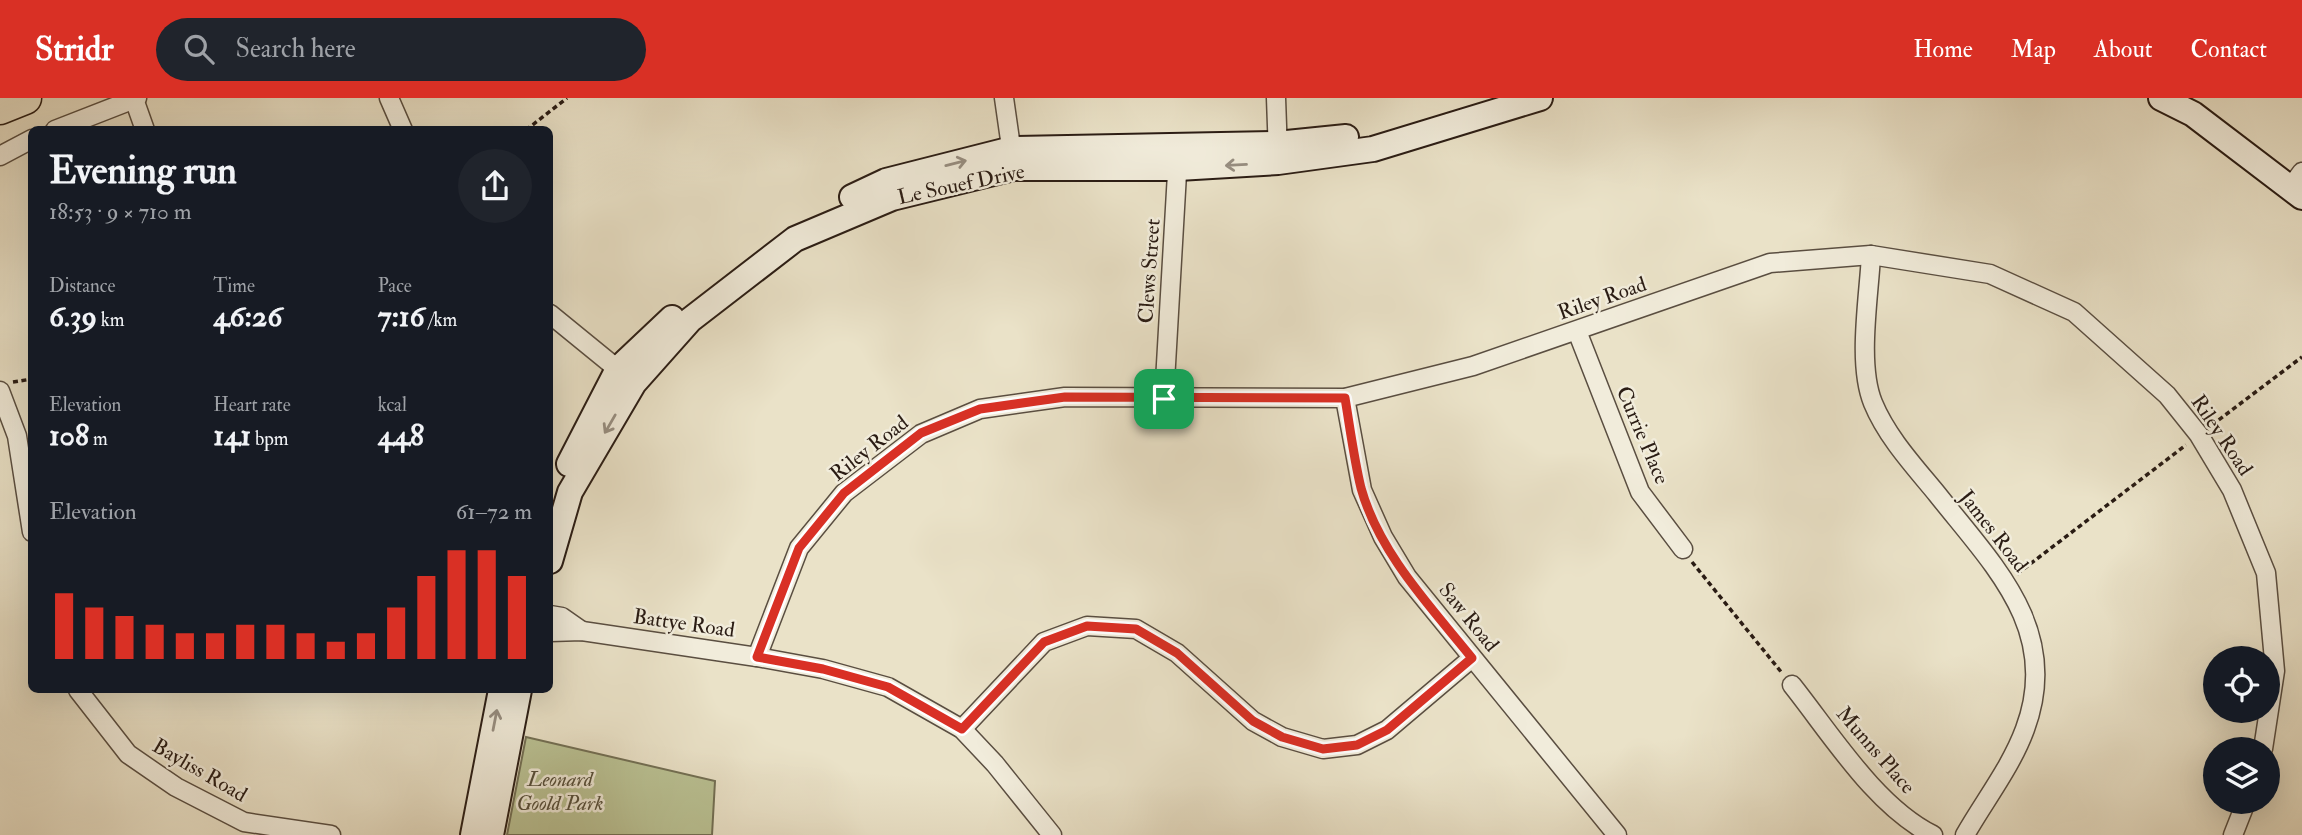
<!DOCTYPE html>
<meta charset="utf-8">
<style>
:root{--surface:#171b24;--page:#20242c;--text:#f1f3f6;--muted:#9ea1a6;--accent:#d93025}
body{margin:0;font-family:"IM FELL Double Pica",serif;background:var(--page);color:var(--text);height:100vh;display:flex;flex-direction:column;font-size:26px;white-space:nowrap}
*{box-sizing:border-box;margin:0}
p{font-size:23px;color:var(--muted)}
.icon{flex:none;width:38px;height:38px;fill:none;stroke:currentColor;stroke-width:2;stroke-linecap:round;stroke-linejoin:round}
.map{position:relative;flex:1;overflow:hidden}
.panel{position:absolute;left:28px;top:28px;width:525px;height:567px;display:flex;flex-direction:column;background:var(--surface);border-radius:10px;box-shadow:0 7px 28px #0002}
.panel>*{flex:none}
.buttons{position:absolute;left:2203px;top:548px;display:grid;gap:14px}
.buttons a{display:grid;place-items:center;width:77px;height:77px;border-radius:50%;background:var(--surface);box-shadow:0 7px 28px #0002;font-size:35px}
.pin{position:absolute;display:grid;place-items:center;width:60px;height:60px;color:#fff;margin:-30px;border-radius:14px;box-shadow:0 4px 10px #0006}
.round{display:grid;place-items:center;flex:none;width:74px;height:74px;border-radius:37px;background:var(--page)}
.summary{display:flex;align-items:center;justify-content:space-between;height:119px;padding:0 21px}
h1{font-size:38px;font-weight:700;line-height:52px}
.figures{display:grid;grid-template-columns:repeat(3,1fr);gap:10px;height:119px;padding:7px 21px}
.figures div{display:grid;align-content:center}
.figures b{font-size:30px;font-weight:700}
.figures small{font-size:19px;font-weight:400}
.figures p{font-size:19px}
.chart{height:196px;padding:14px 21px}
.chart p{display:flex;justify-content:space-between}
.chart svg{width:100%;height:126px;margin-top:7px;stroke:var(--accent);stroke-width:6}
header{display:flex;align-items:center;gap:42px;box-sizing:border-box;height:98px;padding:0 35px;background:var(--accent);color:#fff}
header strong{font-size:33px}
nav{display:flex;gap:38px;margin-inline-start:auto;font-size:24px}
.search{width:490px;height:63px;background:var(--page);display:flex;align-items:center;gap:18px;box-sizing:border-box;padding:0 24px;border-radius:38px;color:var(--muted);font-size:26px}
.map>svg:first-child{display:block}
.green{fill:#bac294;stroke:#726f54;stroke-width:2}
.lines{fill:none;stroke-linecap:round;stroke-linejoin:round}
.street-casing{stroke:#5a4e41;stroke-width:21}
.secondary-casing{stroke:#2a1c14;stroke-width:28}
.highway-casing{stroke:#2a1c14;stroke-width:35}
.path{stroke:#2a1c14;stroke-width:3.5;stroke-dasharray:5 3.5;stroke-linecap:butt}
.street{stroke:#f1ecdb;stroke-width:18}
.secondary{stroke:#f1ecdb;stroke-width:24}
.highway{stroke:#eae2c8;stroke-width:32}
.oneway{stroke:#978e81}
.route-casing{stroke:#fff;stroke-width:14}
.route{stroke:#d93025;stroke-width:9}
.labels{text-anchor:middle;stroke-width:5;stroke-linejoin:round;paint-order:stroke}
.street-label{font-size:21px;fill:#2a1c14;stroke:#f1ecdb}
.park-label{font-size:21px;font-style:italic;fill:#554e3a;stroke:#f1ecdb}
</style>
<header>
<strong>Stridr</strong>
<div class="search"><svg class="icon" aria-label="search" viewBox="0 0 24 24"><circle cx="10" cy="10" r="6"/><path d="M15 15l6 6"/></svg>Search here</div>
<nav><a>Home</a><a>Map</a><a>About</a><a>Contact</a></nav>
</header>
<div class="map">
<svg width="2302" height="737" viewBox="0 0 2302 737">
<rect width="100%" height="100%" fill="#eae2c8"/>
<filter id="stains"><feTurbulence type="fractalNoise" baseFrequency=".00286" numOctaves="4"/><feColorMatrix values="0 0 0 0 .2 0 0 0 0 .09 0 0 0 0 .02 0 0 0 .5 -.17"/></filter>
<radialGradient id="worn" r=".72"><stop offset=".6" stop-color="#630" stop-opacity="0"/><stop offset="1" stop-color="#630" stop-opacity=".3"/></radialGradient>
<!-- green -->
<polygon class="green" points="526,639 715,683 712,737 507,737"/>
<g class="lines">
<!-- street casing -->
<g class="street-casing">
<g id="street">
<polyline points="389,0 403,32"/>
<polyline points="1004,0 1013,63"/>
<polyline points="1276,0 1278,56"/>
<polyline points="134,1 145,32"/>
<polyline points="55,32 137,0"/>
<polyline points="0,58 32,41"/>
<polyline points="2290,90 2302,74"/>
<path d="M1871,157c-2,42 -14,109 2,148 14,34 41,63 64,91 56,71 125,136 88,235 -14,38 -40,71 -60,106"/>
<polyline points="550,216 626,278"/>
<polyline points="1577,233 1640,394 1683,451"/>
<polyline points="0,293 17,338 32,434"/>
<polyline points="1345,300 1362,392 1383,439 1407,479 1617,737"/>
<polyline points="1164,301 1178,58"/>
<polyline points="550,517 562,519 582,533"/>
<polyline points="550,534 582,533 757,559 823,571 888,589 962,631 995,666 1052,737"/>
<polyline points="757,559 799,450 844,395 921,336 980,311 1065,299 1345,300 1473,268 1770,165 1871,157 1990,176 2074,214 2167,297 2199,337 2232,392 2266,475 2275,573 2263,651"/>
<path d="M1792,587c39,49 84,122 141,150"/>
<polyline points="78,592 128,656 176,689 244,724 331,737"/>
<polyline points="962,631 1044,544 1087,528 1136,531 1177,555 1253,623 1282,639 1323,651 1357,647 1387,632 1472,560"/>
<polyline points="2233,737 2246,704"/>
</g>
</g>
<!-- secondary casing -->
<g class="secondary-casing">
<g id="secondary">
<polyline points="2161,0 2193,16 2302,99"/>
<polyline points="852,99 886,83 1012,51 1277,46 1346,39"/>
<polyline points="569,366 618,271 672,220"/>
<polyline points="550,463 570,394 634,285 690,222 795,141 892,100 1014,70 1178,70 1278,64 1373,51 1540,0"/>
<polyline points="473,737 501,592"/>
<polyline points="491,737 519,592"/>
</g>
</g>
<!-- highway casing -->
<g class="highway-casing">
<polyline id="highway" points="0,10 25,0"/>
</g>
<!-- path -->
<g class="path">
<polyline points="526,32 567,0"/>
<polyline points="13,284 32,281"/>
<polyline points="2212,327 2302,259"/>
<polyline points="1692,464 1782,575"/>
<polyline points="2017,476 2186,347"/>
</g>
<!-- street -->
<use href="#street" class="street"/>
<!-- secondary -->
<use href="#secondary" class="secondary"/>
<!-- highway -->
<use href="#highway" class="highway"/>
</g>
<!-- one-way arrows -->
<defs><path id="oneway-shaft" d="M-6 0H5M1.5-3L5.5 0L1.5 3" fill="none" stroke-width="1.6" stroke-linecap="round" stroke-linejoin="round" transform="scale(1.75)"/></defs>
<g class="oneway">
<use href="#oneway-shaft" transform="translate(956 65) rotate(-14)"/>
<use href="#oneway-shaft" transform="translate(1236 67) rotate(177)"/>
<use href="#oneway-shaft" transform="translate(610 326) rotate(120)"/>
<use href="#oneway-shaft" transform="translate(495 622) rotate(-79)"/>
</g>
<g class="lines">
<!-- route casing -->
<g class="route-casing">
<path id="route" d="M1065,299l280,1c5,30 9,61 16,90 18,65 70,119 111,170l-85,72 -30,15 -34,4 -41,-12 -29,-16 -76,-68 -41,-24 -49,-3 -43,16 -82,87 -74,-42 -65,-18 -66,-12 42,-109 45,-55 77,-60 59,-24z"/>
</g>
<!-- route -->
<use href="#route" class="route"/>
</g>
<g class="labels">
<!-- street labels -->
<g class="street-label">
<text transform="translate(961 86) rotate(-12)" y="7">Le Souef Drive</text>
<text transform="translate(1149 173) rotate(-86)" y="7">Clews Street</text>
<text transform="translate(1602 200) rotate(-19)" y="7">Riley Road</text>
<text transform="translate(1643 337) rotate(67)" y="7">Currie Place</text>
<text transform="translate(2222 337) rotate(56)" y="7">Riley Road</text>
<text transform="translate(869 350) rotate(-38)" y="7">Riley Road</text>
<text transform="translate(1994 433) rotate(52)" y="7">James Road</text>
<text transform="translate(1469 519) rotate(51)" y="7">Saw Road</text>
<text transform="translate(684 525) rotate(8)" y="7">Battye Road</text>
<text transform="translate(1876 652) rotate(49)" y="7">Munns Place</text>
<text transform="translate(200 672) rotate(30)" y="7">Bayliss Road</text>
</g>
<!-- park labels -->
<g class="park-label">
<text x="560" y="688">Leonard<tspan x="560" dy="24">Goold Park</tspan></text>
</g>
</g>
<rect width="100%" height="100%" filter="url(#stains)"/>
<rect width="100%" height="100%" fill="url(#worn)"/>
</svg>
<div class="buttons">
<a><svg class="icon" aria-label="locate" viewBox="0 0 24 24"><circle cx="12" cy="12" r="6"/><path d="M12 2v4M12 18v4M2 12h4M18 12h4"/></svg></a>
<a><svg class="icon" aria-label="layers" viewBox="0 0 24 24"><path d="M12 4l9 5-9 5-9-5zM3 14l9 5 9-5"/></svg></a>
</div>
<div class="pin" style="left:1164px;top:301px;background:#1e9e55"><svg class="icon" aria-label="arrive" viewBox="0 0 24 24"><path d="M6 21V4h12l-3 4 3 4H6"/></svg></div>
<section class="panel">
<div class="summary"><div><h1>Evening run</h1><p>18:53 · 9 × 710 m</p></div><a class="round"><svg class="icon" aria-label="share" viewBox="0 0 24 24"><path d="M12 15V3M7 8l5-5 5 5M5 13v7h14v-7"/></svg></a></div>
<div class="figures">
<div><p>Distance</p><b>6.39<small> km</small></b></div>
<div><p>Time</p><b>46:26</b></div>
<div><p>Pace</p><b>7:16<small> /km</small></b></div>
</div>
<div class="figures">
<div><p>Elevation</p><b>108<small> m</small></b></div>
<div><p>Heart rate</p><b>141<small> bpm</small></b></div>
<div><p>kcal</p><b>448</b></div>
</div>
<div class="chart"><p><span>Elevation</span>61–72 m</p>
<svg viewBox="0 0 160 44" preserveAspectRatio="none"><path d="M5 44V21M15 44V26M25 44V29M35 44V32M45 44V35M55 44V35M65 44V32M75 44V32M85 44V35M95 44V38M105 44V35M115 44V26M125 44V15M135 44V6M145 44V6M155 44V15"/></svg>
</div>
</section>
</div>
